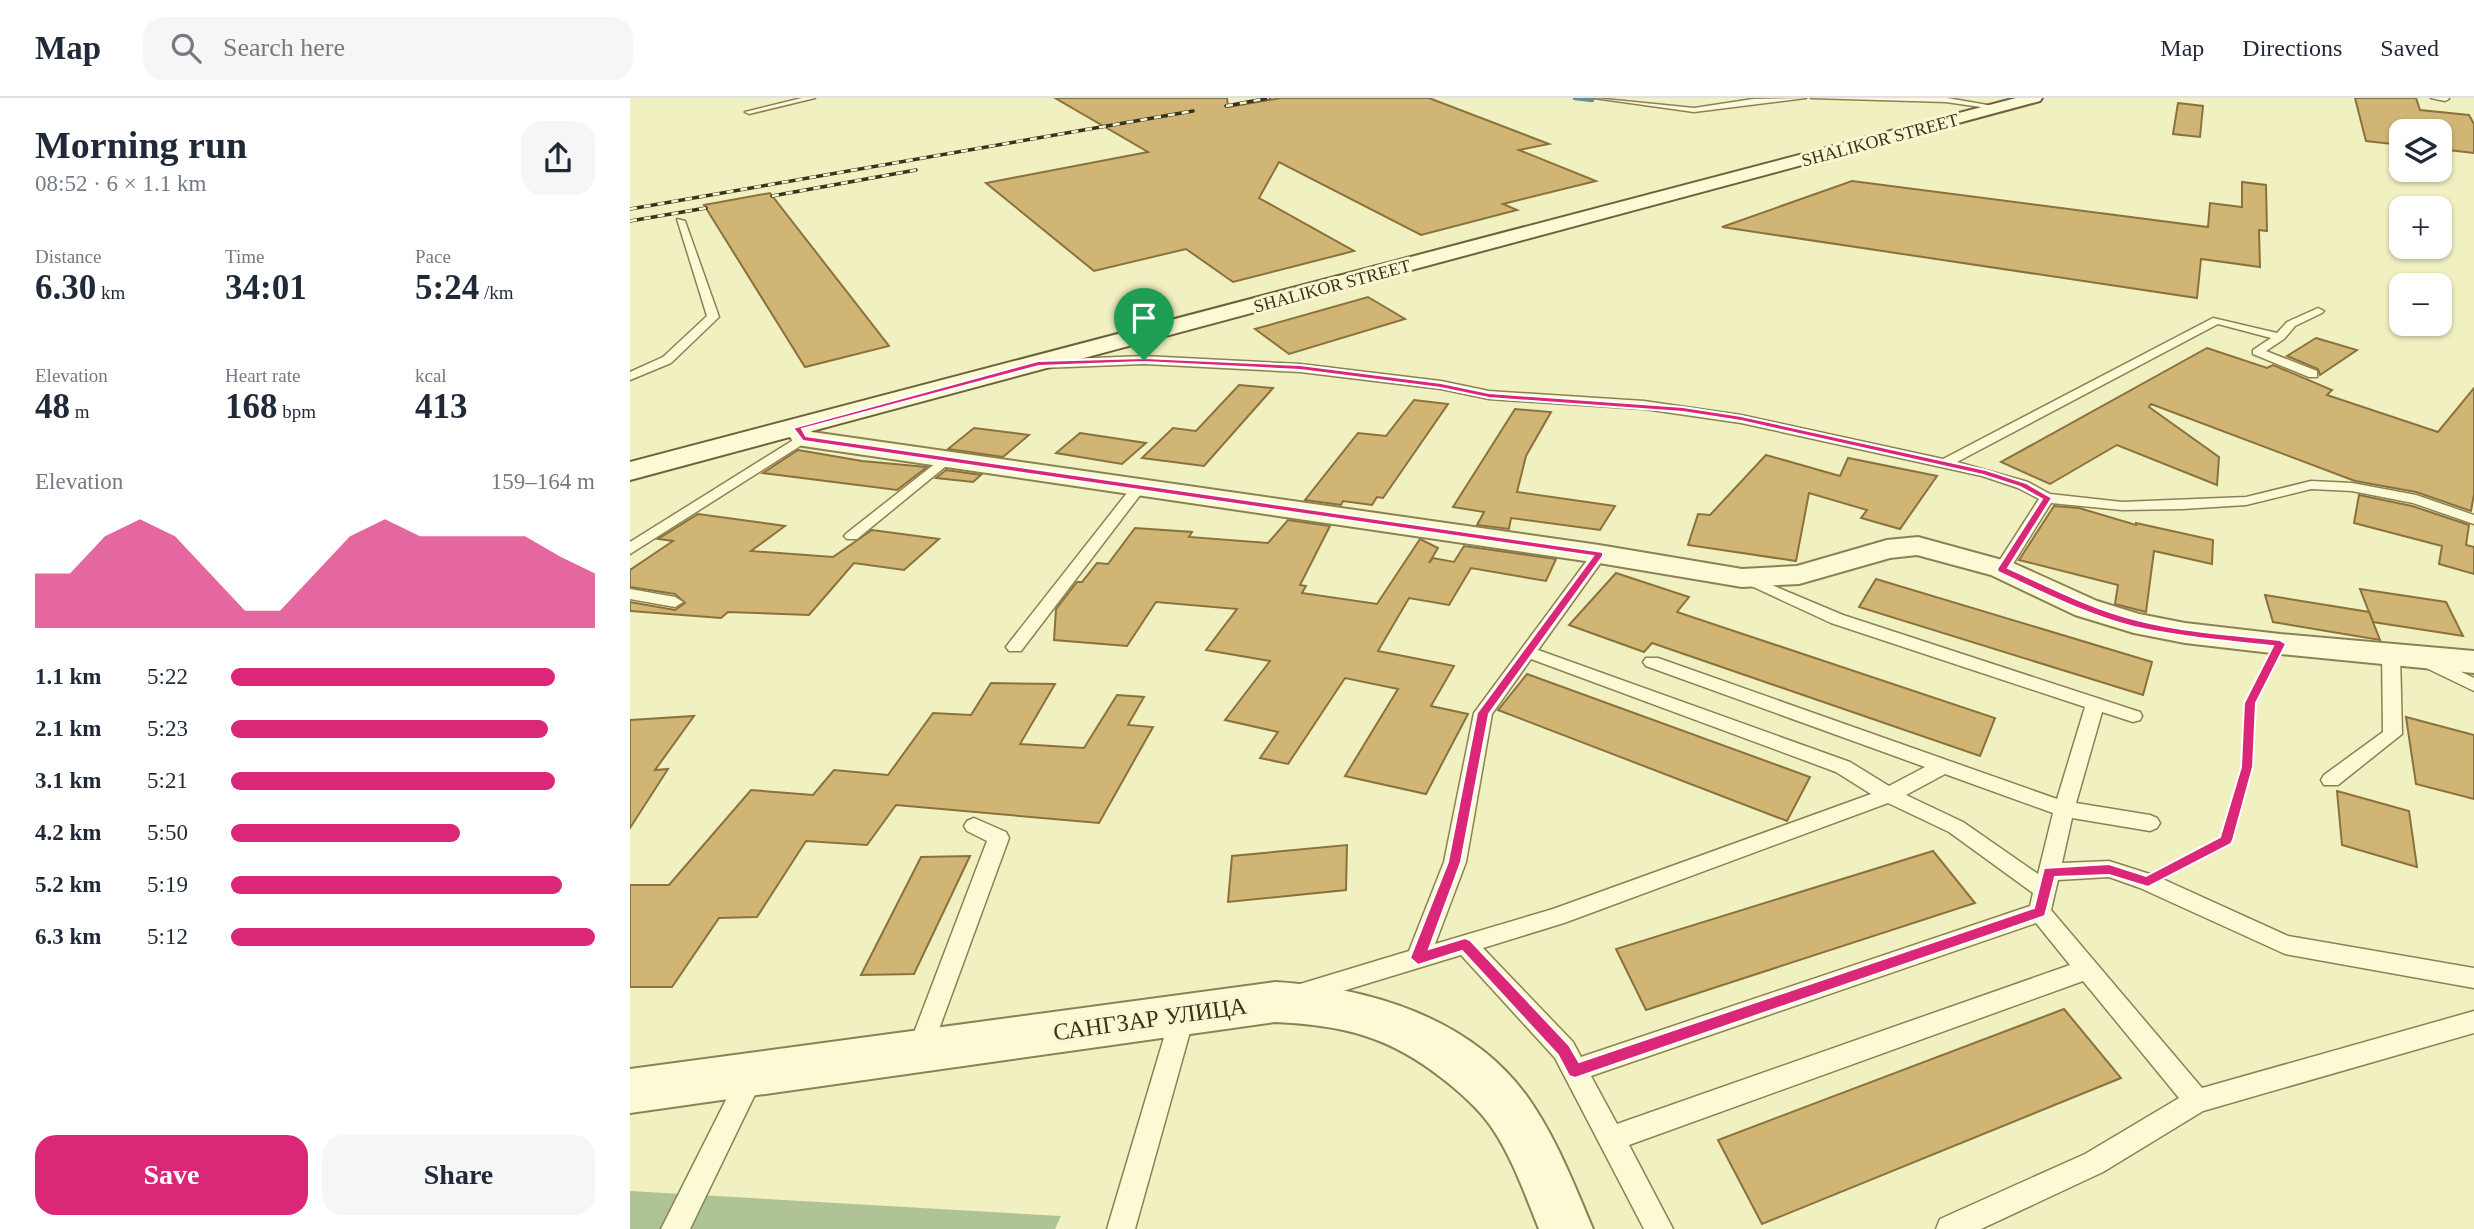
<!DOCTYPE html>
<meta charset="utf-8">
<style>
:root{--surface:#fff;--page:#f6f6f7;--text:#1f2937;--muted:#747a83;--line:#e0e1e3;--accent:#db2777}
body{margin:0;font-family:Georgia,serif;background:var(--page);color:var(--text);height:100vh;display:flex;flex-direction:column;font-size:26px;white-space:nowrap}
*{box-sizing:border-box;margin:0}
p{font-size:23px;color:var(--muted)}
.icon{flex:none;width:38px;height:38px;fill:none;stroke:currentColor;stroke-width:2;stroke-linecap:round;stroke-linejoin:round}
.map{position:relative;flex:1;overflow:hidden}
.details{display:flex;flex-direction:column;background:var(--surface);width:630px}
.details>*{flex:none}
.controls{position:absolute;left:1759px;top:21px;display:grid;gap:14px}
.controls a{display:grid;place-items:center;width:63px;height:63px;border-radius:14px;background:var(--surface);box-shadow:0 2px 5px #0004;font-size:35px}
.pin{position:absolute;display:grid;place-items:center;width:60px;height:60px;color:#fff;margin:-72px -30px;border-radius:50% 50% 50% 0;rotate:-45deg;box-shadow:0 0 7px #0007}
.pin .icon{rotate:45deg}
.round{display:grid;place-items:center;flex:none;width:74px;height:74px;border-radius:21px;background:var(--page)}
.head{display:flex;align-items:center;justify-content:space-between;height:119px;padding:0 35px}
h1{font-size:38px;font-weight:700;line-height:52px}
.metrics{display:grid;grid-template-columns:repeat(3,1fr);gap:10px;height:119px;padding:7px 35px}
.metrics div{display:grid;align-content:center}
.metrics b{font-size:35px;font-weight:700}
.metrics small{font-size:19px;font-weight:400}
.metrics p{font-size:19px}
.chart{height:196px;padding:14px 35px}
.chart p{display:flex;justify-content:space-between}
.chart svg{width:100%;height:126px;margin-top:7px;fill:var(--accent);opacity:.7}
.primary-button{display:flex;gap:14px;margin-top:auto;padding:14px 35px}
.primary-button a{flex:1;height:80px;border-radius:21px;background:var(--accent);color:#fff;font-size:28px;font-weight:700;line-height:80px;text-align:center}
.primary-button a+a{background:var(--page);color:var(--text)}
ul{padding:0 35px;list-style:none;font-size:23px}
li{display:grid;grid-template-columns:112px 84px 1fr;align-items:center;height:52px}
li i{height:18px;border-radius:9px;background:var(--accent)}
header{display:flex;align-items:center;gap:42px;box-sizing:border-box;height:98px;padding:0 35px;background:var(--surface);border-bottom:2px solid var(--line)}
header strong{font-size:33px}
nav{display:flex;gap:38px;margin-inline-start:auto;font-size:24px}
.search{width:490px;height:63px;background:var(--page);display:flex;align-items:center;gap:18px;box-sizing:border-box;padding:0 24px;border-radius:21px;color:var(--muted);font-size:26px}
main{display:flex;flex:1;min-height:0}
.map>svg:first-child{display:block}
.cemetery{fill:#b0c394}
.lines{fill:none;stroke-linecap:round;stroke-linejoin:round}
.stream{stroke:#6a8f91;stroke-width:4.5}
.building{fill:#d0b575;stroke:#8b723c;stroke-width:2}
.lane-casing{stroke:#8b8157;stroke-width:3}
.street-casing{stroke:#8b8157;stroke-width:4}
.secondary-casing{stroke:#6c623b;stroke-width:4}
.path-far1{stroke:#8b8157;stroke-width:4.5;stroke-dasharray:4.5 3.5;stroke-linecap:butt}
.path{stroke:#8b8157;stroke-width:5;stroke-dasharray:6 4.5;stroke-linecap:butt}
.lane{fill:#fbfad4;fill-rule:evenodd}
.street{fill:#fbfad4;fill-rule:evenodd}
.secondary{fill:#fbfad4;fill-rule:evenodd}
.rail-casing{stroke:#39331d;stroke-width:3.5}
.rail{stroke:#f7f7d1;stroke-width:2.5;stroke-dasharray:7;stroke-linecap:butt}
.route{fill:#db2777;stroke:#fff;stroke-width:2;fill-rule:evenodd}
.labels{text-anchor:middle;stroke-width:6;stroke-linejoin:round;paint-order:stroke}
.far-street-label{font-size:18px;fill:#39331d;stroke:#f7f7d1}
.near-street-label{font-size:24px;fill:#39331d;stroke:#f7f7d1}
</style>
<header>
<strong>Map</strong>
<div class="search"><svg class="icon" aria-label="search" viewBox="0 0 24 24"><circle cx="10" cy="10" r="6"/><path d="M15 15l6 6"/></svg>Search here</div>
<nav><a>Map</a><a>Directions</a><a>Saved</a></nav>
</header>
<main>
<section class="details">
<div class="head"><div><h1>Morning run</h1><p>08:52 · 6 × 1.1 km</p></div><a class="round"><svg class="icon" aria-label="share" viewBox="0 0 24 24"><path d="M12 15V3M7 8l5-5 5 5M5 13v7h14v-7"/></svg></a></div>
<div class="metrics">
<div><p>Distance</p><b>6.30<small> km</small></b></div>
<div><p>Time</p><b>34:01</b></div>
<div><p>Pace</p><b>5:24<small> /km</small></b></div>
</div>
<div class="metrics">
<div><p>Elevation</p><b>48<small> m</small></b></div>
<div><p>Heart rate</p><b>168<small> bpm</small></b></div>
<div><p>kcal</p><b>413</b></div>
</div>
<div class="chart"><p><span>Elevation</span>159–164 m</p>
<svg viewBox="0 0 160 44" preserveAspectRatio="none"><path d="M0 44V25L10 25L20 12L30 6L40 12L50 25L60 38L70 38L80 25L90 12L100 6L110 12L120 12L130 12L140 12L150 19L160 25V44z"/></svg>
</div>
<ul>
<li><b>1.1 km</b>5:22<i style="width:89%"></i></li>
<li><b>2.1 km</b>5:23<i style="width:87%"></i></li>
<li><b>3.1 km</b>5:21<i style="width:89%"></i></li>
<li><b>4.2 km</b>5:50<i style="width:63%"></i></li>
<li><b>5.2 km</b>5:19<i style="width:91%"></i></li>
<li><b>6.3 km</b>5:12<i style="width:100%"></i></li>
</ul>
<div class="primary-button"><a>Save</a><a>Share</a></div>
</section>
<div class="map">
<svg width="1844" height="1131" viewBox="0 0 1844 1131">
<rect width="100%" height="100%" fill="#f0f0c1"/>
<!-- cemetery -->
<polygon class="cemetery" points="0,1093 431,1118 425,1131 0,1131"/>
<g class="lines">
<!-- stream -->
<polyline class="stream" points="945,0 962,2"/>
</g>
<!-- building -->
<g class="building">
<polygon points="425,0 597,0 598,9 651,0 799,0 919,46 889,52 966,83 873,106 887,112 791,137 649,64 629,100 724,153 603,184 556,151 464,173 356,85 518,54"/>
<polygon points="1725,0 1786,0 1790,12 1839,17 1844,26 1844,55 1810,51 1810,33 1771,33 1771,47 1736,43"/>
<polygon points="1548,5 1573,8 1570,39 1543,36"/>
<polygon points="1222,83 1578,129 1580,105 1612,109 1612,84 1636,87 1637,133 1629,132 1630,169 1571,161 1567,200 1092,129"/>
<polygon points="140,95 259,248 175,269 74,107"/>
<polygon points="738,199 775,221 659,256 625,231"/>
<polygon points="1686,240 1727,252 1690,277 1688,271 1657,258"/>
<polygon points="1577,250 1637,270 1643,267 1702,292 1697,297 1808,334 1844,290 1844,396 1841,413 1786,394 1725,383 1521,306 1519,309 1589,359 1587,387 1487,347 1420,386 1371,364"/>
<polygon points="609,287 643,290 574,368 512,360 543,330 566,333"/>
<polygon points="784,302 818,306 753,400 747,399 742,407 713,403 711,407 675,402 728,335 756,338"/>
<polygon points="885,311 921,314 896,358 887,394 985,408 970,432 881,420 879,431 847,427 854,414 823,409"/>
<polygon points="344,330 399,337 373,359 318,351"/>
<polygon points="450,335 516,345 492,366 426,355"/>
<polygon points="168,352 232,363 297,369 267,392 133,375"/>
<polygon points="1136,357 1210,378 1218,360 1307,378 1270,431 1231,420 1237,412 1179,395 1166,463 1058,447 1068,416 1080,417"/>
<polygon points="316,372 351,377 343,384 306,380"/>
<polygon points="1729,397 1782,408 1839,427 1836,447 1844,449 1844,476 1809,466 1812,448 1724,425"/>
<polygon points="1424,408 1449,410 1506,427 1506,425 1583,442 1582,466 1524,453 1516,514 1485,506 1488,487 1389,462"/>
<polygon points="68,416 155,428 121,453 203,459 242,432 309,441 274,472 224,465 179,517 98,514 91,520 0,513 0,504 45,512 55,505 45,496 0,489 0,472 43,443 28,441"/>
<polygon points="658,422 700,428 670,487 676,488 672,495 747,506 790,441 808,450 799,465 803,460 824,464 834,448 926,461 916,483 841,470 819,507 779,500 748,553 824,568 801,608 838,616 796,696 715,678 768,591 715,580 658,666 630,660 648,634 595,622 640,563 576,552 607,511 526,504 497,548 424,542 426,511 447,484 452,484 467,465 478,466 505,430 562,434 559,439 638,445"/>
<polygon points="986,475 1059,499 1047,514 1365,620 1350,658 1022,545 1014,554 939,527"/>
<polygon points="1246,481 1522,564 1513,597 1229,509"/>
<polygon points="1730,491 1816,504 1833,538 1743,524"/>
<polygon points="1635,497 1739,514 1750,542 1643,524"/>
<polygon points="897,576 1180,679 1157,723 868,612"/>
<polygon points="361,585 425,586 390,646 454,650 487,597 514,599 498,627 523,629 469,725 266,707 237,747 176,743 127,819 89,820 42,889 0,889 0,787 39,787 121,692 183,697 204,672 258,677 303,615 341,617"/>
<polygon points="64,618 25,672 38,671 0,730 0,622"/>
<polygon points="1776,619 1844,637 1844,701 1786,686"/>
<polygon points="1707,693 1779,713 1787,769 1712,747"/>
<polygon points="717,747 716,792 598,804 602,758"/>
<polygon points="1303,753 1345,805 1016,912 986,851"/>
<polygon points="340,758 284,876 231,877 291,759"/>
<polygon points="1434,911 1491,980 1132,1126 1088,1042"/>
</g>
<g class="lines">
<!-- lane casing -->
<g class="lane-casing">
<g id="lane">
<polygon points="172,0 185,0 119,16 115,14"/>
<polygon points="964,0 1064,10 1123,1 1176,0 1064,14"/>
<polygon points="1181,0 1317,0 1375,10 1371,12 1316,4"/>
<polygon points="1801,0 1818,0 1819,1 1815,3"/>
<polygon points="47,121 55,123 89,219 41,265 0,282 0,274 33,259 77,218"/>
<polygon points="1688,210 1694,213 1692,215 1665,228 1654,241 1636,253 1687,273 1687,279 1679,279 1623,256 1623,252 1641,240 1588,226 1327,364 1398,384 1420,396 1492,404 1616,399 1681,383 1722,385 1786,397 1844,417 1844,426 1783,405 1722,393 1681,391 1616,407 1553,411 1492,412 1421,405 1378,474 1372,476 1364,471 1409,401 1388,390 1352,378 1111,325 1014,311 859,301 811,291 670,274 514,266 412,270 406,266 412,262 514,258 670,266 811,283 859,293 1014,303 1111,317 1313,361 1583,220 1647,235 1657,224"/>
<polygon points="173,336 180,340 178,343 0,456 0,444"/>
<polygon points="316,357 323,361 321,364 227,441 217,441 214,438 217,435"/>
<polygon points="509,385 514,386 514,392 391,553 379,553 376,549 379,545 504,386"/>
<path d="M969,451l8,5 -69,96 312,112 39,24 36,-19 -279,-101 -3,-4 3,-4h12l399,141 28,-92 -254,-84 -97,-45 2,-3h12l95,40 297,97 2,4 -2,4 -7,2 -31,-10 -26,91 74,12 7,3 3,5 -3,5 -7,3 -78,-13 -10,45 47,-2 47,15 132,60 186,32v20l-189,-34 -145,-66 -31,-11 -51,3 -7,30 151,178 272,-77v22l-271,78 -100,61 -122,57h-45l4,-10 145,-65 94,-56 -96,-117 -454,164 44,84h-29l-89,-171 -94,-103 -161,49 -8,-3 -4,-7 4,-7 8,-3 109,-33 35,-89 30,-149 120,-162zM901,561l305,113 35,22 -318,115 -118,35 31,-82 26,-148zM1315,676l108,39 -15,61 -75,-52 -57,-27zM1258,705l61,29 84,61 -3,13 -449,151 -8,-15 -90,-94 81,-25zM1406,825l34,42 -453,159 -26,-48z"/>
<polygon points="0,491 45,499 53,504 45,509 0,501"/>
<polygon points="1761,550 1770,556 1772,636 1708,687 1694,687 1691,682 1694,677 1753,634 1752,556"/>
<polygon points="1794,556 1844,580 1844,593 1788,566 1785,562"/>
<polygon points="344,720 376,734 379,740 301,953 298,961 289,964 280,961 277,953 357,743 337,733 334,728 337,723"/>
<polygon points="553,905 561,909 565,916 505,1131 477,1131 541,916 545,909"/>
<polygon points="120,968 129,972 133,980 60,1131 31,1131 111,972"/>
</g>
</g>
<!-- street casing -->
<g class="street-casing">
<g id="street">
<polygon points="167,322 176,325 182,334 969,447 1112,471 1167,468 1257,442 1288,439 1383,465 1467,503 1509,516 1555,525 1650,536 1844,553 1844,575 1650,556 1555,545 1504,535 1445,517 1361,477 1287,457 1260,460 1169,486 1112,489 969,465 173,348 164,345 154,330 158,325"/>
<path d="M645,884c92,5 194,35 251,113 29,40 48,89 67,134h-54c-14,-34 -26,-70 -47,-101 -13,-19 -31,-35 -49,-49 -54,-43 -101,-54 -168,-57l-645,91v-44z"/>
</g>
</g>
<!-- secondary casing -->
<g class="secondary-casing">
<polygon id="secondary" points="1386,0 1412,0 1410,3 0,382 0,364"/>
</g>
<!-- path-far1 -->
<polyline class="path-far1" points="1634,576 1638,569"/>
<!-- path -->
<polyline class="path" points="1543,770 1596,742 1617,669 1620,605 1635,574"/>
<!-- lane -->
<use href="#lane" class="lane"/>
<!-- street -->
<use href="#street" class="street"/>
<!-- secondary -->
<use href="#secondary" class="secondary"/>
<!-- rail casing -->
<g class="rail-casing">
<g id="rail">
<polyline points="596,8 639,0"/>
<polyline points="142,98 286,72"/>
<polyline points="0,111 563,13"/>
<polyline points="0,123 76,110"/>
</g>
</g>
<!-- rail -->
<use href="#rail" class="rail"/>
</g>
<!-- route -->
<path class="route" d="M514,260l156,7 141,18 48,10 194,14 58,9 245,54 40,13 26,15 -44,70c42,19 84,41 129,52 47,12 96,15 143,20l6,4 -30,59 -3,64 -20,73 -2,4 -83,43 -39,-12 -54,2 -10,39 -470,162 -6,-2 -11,-21 -96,-104 -44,14 -8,-7 38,-96 29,-149 116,-157 -790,-115 -10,-13 245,-67zM514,264l156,8 141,18 48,10 194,14 58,9 242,54 37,12 22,12 -45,70 1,3c44,20 88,43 136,55 45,10 93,14 139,19l-29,57 -3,64 -21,70 -74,39 -37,-12 -65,4 -10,40 -455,154 -10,-17 -99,-105 -5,-2 -36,11 32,-87 28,-148 114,-158v-4l-797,-116 -4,-7 237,-63z"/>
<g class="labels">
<!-- far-street labels -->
<g class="far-street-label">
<text transform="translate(1250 42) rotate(-15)" y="6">SHАLIKOR STREET</text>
<text transform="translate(702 188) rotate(-15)" y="6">SHАLIKOR STREET</text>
</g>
<!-- near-street labels -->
<g class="near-street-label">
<text transform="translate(520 921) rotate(-8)" y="8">САНГЗАР УЛИЦА</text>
</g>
</g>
</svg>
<div class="controls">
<a><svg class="icon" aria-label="layers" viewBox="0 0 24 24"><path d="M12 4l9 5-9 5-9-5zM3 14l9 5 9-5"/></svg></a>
<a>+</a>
<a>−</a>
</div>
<div class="pin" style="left:514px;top:262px;background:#1e9e55"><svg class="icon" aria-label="arrive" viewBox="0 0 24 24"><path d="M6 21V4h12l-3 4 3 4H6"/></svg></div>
</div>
</main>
